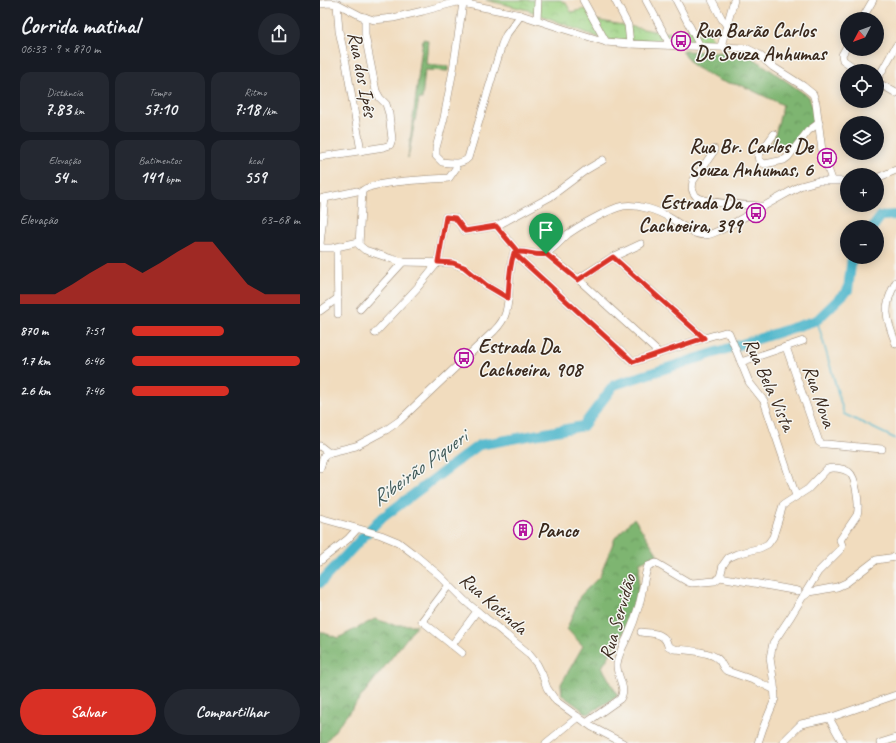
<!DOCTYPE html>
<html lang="pt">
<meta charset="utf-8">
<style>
:root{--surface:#171b24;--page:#242831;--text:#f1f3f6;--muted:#9ea1a6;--accent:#d93025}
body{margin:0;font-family:Caveat,sans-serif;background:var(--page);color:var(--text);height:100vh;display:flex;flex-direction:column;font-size:15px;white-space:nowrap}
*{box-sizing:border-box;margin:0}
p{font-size:13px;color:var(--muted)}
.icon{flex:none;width:22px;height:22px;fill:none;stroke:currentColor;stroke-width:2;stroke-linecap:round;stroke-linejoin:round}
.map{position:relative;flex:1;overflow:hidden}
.panel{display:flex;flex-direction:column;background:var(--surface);width:320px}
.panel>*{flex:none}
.needle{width:26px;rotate:229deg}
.buttons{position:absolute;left:520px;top:12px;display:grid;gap:8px}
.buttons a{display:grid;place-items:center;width:44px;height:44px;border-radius:50%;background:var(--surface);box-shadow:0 2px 10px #0003;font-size:20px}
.pin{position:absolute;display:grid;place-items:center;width:34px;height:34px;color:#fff;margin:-41px -17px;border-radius:50% 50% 50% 0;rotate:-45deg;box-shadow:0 0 4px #0007}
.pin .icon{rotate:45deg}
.round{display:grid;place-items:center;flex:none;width:42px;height:42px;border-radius:21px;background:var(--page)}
.summary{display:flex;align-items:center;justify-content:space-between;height:68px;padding:0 20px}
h1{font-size:22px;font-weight:600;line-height:30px}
.stats{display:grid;grid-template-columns:repeat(3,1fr);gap:6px;height:68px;padding:4px 20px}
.stats div{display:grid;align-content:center;border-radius:10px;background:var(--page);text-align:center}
.stats b{font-size:17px;font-weight:600}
.stats small{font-size:11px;font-weight:400}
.stats p{font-size:11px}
.chart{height:112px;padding:8px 20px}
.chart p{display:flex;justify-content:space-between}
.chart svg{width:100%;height:72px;margin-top:4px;fill:var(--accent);opacity:.7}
.primary-button{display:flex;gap:8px;margin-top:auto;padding:8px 20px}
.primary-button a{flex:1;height:46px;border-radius:24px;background:var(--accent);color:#fff;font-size:16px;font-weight:600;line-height:46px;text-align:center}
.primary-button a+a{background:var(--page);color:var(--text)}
ul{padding:0 20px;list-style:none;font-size:13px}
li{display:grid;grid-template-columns:64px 48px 1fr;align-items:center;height:30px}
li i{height:10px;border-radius:5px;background:var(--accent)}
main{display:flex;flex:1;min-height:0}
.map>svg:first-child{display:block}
.forest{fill:url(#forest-crowns);stroke:#5c7048}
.park{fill:url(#park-crowns);stroke:#6c7e50}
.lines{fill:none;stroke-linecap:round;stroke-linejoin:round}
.stream{stroke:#4cb5ca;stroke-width:1.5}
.river{stroke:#4cb5ca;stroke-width:10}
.street-casing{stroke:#96836e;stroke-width:8}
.street{stroke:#fff;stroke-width:7}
.route-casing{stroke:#fff;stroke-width:8}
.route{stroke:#d93025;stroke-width:5}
.labels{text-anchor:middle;stroke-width:3;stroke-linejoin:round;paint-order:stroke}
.poi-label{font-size:20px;font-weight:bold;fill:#3b2a1e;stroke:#f6f6f2;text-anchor:start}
.street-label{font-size:20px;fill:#3b2a1e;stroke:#f6f6f2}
.water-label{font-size:21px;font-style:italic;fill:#415b5a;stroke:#f6f6f2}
</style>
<main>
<section class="panel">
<div class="summary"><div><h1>Corrida matinal</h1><p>06:33 · 9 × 870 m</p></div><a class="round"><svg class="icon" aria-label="share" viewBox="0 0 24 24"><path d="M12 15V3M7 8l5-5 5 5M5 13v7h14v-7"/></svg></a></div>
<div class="stats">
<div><p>Distância</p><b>7.83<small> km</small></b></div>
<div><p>Tempo</p><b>57:10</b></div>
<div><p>Ritmo</p><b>7:18<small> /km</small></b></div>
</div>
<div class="stats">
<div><p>Elevação</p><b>54<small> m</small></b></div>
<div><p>Batimentos</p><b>141<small> bpm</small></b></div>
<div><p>kcal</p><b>559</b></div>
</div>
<div class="chart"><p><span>Elevação</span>63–68 m</p>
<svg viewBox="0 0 160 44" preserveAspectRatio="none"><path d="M0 44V38L10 38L20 38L30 32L40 25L50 19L60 19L70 25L80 19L90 12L100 6L110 6L120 19L130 32L140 38L150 38L160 38V44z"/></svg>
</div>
<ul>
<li><b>870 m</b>7:51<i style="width:55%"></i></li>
<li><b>1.7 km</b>6:46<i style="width:100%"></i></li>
<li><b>2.6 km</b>7:46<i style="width:58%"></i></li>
</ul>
<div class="primary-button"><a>Salvar</a><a>Compartilhar</a></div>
</section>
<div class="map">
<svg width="576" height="743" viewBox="0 0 576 743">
<defs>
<pattern id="forest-crowns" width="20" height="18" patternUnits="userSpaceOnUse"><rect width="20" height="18" fill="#7eb571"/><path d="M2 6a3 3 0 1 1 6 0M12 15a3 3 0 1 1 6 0" fill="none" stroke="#68935c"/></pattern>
<pattern id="park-crowns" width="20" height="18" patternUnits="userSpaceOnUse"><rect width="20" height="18" fill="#9ed383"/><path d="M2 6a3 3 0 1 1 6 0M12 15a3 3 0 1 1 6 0" fill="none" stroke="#89b571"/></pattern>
</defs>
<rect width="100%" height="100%" fill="#f6f6f2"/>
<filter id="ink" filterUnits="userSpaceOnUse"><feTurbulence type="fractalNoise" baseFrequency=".025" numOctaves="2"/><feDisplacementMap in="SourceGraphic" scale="8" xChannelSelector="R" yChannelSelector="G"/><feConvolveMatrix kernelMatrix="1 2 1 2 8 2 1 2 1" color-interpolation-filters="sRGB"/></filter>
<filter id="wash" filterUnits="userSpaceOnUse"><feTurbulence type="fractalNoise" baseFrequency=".012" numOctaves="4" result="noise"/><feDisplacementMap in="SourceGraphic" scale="16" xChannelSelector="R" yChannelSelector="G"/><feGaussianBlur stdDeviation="0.9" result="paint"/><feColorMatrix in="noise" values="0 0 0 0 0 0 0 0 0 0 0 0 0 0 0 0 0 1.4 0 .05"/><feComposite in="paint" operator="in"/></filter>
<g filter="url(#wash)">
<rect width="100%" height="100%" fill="#f1dcbe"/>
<!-- forest -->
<g class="forest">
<polygon points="103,39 108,40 106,64 128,66 128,71 105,70 102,99 99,99 88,158"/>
<polygon points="362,51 426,53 489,97 496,119 482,132 469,148 452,146 463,105 423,86 400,81 373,66"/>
<polygon points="314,518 338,555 320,562 317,602 304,632 282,667 298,696 268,714 242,695 241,684 263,646 247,629 260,596 280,576 295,538"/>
<polygon points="55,619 74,625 97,625 5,743 0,743 0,631 4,633 18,638"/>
</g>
<!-- park -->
<polygon class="park" points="166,0 240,0 246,3 251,12 266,9 276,20 344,33 358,31 369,28 379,34 387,30 393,40 392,43 285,40 208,10"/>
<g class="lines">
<!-- stream -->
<polyline class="stream" points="497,320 524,414 576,439"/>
<!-- river -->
<g class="river">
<polyline points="553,227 561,216 576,215"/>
<polyline points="0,583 58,521 159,445 263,426 294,385 497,320 528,290 532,257"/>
</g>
</g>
</g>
<g filter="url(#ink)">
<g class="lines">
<!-- street casing -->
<g class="street-casing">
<g id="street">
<polyline points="263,0 286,42"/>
<polyline points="295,0 308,25 310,44"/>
<polyline points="326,0 347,39 348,45"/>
<polyline points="356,0 380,46"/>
<polyline points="392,0 402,19 407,26"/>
<path d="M143,3l-10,67 -9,48 -8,30v8l6,6c8,1 20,3 26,-4l34,-114 4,-9 15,-20"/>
<polyline points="0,4 9,3 18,4 41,16 54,20 73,18 103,11 137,2 201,15 244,29 286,42 309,44 426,48 438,54 453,67 483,86 493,94 496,103 502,151 512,180"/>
<polyline points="17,4 19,31 26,63 41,151"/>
<polyline points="542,19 553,0"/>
<polyline points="217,20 218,0"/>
<polyline points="401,46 414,0"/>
<polyline points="527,46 522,55 523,60 539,71"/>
<polyline points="557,80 576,46"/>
<polyline points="557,82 576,93"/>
<polyline points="454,134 438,156 439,161 445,164 464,160 468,157 488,131 499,123"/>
<path d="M394,149v2l-21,30c-1,6 -2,10 3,15 9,8 52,9 66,10"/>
<polyline points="0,157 64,147 70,145 72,139 69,114 66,104 60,98 56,91 45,35 45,17"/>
<path d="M136,168l-7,10c-15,1 -78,3 -87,13l-3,54 6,5 27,9 11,3 50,1 15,7 18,15 22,13"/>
<polyline points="557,178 576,170"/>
<polyline points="5,198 0,244 2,248 12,248 39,242"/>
<polyline points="0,199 37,191"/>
<polyline points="176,226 198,252"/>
<polyline points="17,247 18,314"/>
<polyline points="194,253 313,362 384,338 405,332 409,333 429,382 444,401 476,496"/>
<path d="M194,253c8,-3 21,3 31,1 9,-5 15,-13 23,-20 11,-8 41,-25 55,-28 15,-2 34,4 47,12 11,6 22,17 35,17 6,0 12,-4 18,-6l77,-43 18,-5h29"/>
<polyline points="226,253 258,279 339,353"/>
<polyline points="293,257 384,338"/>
<polyline points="258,279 293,257 321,244"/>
<path d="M576,282c-14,25 -10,37 0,62"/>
<polyline points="40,309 83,262"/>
<polyline points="0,311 18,298"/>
<polyline points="55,333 97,288 118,262 126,217 135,218 145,231 176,226 182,223 230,197 266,170 283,160"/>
<polyline points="466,347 499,442 502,444 506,444 562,449"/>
<polyline points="421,362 483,341"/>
<polyline points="0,446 9,453"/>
<path d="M0,468l4,-12 3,-3 29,-7 30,-16 13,-9 95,-90c5,-5 10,-11 12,-19 5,-19 1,-40 8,-59"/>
<polyline points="0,518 61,535 78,542 95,555 119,575 145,601 208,653 217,664 222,674 227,688 236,701 272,727 303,743"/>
<polyline points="0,561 28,539 37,529"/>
<polyline points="400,577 478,591"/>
<polyline points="129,585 102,621 142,653"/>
<polyline points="484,596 490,592 517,587 526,583 556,560 576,557"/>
<path d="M321,632c12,2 24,0 27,14l6,3c11,1 36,2 44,10 4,3 4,9 9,12l29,10 19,9"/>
<polyline points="132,645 157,611"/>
<polyline points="509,718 523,743"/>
<path d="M266,723l34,-24c8,-11 -4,-22 -3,-35 1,-9 6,-18 10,-26 5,-11 9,-22 12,-33 4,-13 4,-26 9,-39l8,-3 32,19 4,1 23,-2 5,-4 3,-12 5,-7 9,-4 23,-6 8,-4 5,-7 10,-32 25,-16 19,-20c6,-2 16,-1 22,3 7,5 11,34 8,43l-17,25 2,5 -1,4 -23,23 -27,44 -18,27 -3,15 4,26 1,15 -12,29 -5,15"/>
<polyline points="226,743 258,717"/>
<polyline points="462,743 481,724 509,718 576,695"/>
<polyline points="560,743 576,738"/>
</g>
</g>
<!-- street -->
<use href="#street" class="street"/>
</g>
</g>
<g class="lines" filter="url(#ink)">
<!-- route casing -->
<g class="route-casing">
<path id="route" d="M226,254c-11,3 -23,-5 -32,-1 -5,15 -5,29 -6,45l-22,-13 -22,-18 -11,-4 -15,-1 8,-45 9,1 10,13 31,-5 22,26 -4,1 119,109 71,-24 -91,-81 -35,23 -32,-26"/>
</g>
<!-- route -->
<use href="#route" class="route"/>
</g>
<!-- icons -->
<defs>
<g id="bus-ring" transform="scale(1)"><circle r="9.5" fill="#f6f6f2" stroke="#b5179e" stroke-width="1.5"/><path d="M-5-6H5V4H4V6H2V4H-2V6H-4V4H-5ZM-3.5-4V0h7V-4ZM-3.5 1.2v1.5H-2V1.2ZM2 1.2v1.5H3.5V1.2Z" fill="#b5179e"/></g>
<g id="building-ring" transform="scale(1)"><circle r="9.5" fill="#f6f6f2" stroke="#b5179e" stroke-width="1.5"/><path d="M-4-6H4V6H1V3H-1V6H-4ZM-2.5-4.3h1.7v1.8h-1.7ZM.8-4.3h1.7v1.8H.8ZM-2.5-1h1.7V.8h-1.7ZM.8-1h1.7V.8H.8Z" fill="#b5179e"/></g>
</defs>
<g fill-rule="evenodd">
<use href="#bus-ring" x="361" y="41"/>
<use href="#bus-ring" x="507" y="158"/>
<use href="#bus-ring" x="436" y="213"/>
<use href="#bus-ring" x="144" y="358"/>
<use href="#building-ring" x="203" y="530"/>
</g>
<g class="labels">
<!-- poi labels -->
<g class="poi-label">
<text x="375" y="37">Rua Barão Carlos<tspan x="375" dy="23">De Souza Anhumas</tspan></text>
<text x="493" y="153" text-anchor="end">Rua Br. Carlos De<tspan x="493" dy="23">Souza Anhumas, 6</tspan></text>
<text x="422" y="209" text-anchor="end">Estrada Da<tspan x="422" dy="23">Cachoeira, 399</tspan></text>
<text x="158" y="353">Estrada Da<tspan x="158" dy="23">Cachoeira, 908</tspan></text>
<text x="217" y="537">Panco</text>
</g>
<!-- street labels -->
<g class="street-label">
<text transform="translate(43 74) rotate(79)" y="7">Rua dos Ipês</text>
<text transform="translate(450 384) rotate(66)" y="7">Rua Bela Vista</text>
<text transform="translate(500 396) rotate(71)" y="7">Rua Nova</text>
<text transform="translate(174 603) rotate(41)" y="7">Rua Kotinda</text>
<text transform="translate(297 617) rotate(-74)" y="7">Rua Servidão</text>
</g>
<!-- water labels -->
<g class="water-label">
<text transform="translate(99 468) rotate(-36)" y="7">Ribeirão Piqueri</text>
</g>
</g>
</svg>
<div class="buttons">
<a><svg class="needle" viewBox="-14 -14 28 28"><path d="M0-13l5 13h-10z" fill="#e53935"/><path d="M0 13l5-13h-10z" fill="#9ea1a6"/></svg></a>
<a><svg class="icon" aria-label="locate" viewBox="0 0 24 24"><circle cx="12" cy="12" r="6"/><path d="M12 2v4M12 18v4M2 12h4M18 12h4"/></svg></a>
<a><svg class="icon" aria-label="layers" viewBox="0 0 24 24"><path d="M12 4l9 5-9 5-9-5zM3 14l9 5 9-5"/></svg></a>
<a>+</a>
<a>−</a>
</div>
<div class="pin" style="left:226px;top:254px;background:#1e9e55"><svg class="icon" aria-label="arrive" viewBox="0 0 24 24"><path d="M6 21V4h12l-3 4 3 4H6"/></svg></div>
</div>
</main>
